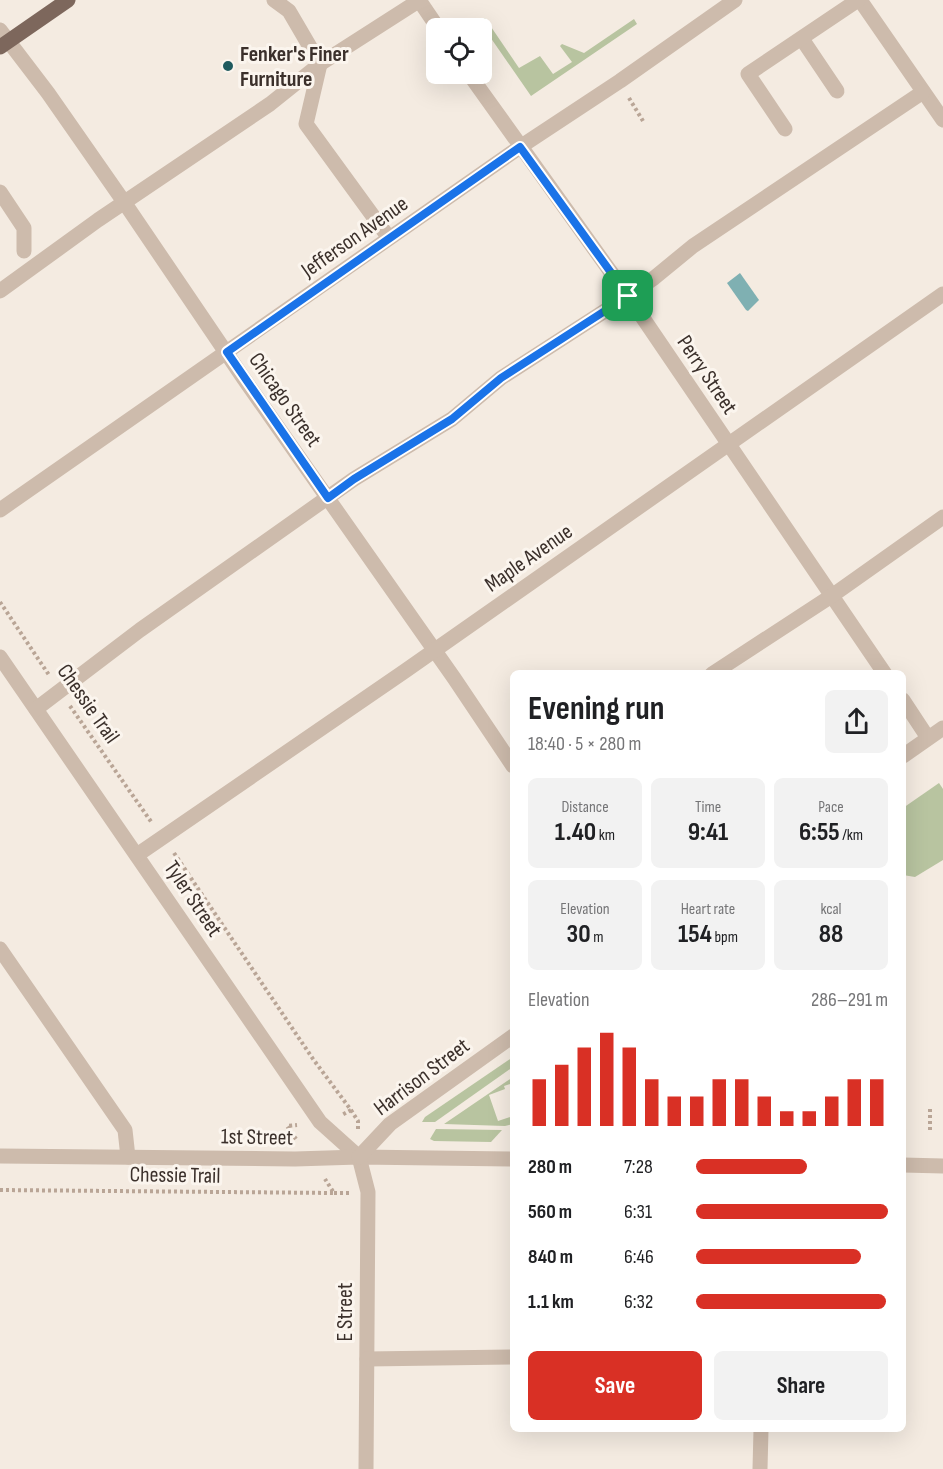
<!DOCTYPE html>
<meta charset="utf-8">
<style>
:root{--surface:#fff;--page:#f2f2f2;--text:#202124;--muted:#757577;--accent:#d93025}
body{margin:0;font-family:"Sofia Sans Condensed",sans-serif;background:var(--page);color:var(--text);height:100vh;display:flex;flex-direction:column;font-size:22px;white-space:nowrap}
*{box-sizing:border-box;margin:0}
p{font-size:20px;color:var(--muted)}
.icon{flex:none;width:33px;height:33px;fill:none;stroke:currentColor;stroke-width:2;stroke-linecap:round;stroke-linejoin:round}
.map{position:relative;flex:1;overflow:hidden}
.drawer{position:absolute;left:510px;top:670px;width:396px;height:762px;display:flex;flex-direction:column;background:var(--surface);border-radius:9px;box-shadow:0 6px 24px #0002}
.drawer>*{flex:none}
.buttons{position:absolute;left:426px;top:18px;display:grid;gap:12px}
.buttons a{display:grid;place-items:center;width:66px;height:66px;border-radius:9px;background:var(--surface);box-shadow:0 6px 24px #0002;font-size:30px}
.pin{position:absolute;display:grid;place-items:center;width:51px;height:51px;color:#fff;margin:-26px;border-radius:12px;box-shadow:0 3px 9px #0006}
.round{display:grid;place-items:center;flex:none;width:63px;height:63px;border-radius:9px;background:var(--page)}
.headline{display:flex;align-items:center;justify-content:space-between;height:102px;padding:0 18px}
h1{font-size:33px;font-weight:700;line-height:45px}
.metrics{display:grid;grid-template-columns:repeat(3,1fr);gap:9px;height:102px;padding:6px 18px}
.metrics div{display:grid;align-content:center;border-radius:9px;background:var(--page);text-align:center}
.metrics b{font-size:26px;font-weight:700}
.metrics small{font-size:16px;font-weight:400}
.metrics p{font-size:16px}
.chart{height:168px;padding:12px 18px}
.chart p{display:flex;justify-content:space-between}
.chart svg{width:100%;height:108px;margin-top:6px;stroke:var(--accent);stroke-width:6}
.primary-button{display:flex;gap:12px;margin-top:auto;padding:12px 18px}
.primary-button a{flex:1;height:69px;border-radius:9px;background:var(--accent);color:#fff;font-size:24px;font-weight:700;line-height:69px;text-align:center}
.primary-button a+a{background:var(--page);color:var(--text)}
ul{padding:0 18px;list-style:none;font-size:20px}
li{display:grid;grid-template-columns:96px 72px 1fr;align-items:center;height:45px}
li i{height:15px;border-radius:8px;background:var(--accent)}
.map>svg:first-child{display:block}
.green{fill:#b8c4a0}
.water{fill:#7fb0b2}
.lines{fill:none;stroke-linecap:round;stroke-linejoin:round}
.path{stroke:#b9a596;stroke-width:4;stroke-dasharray:3 3;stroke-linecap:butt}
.minor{stroke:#cdbbac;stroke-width:15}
.major{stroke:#7d675c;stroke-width:15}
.route-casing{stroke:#fff;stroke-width:12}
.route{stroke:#1a73e8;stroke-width:8}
.poi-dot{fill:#1f5a5e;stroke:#fbf5ee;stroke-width:2}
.labels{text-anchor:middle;stroke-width:6;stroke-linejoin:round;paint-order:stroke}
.poi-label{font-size:22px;font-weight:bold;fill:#3b302b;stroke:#fbf5ee;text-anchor:start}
.street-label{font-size:22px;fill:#3b302b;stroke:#fbf5ee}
</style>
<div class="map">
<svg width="943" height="1469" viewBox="0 0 943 1469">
<rect width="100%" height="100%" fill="#f4ebe1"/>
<!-- green -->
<g class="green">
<polygon points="485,18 519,68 540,56 553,74 572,62 560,46 562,44 584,53 634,19 637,24 531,96 479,21"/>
<polygon points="939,783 943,789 943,860 915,877 903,875 903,808"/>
<polygon points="513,1057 513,1067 435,1122 422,1122 425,1117"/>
<polygon points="513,1077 513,1083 504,1086 505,1089 489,1095 498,1121 513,1116 513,1124 505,1126 444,1124"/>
<polygon points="436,1129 502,1130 491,1142 434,1141 430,1139"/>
</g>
<!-- water -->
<polygon class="water" points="740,273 759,300 748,311 746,310 727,283"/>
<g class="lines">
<!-- path -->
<g class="path">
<polyline points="629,98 643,121"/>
<polyline points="0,602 49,675"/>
<polyline points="70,706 152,823"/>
<polyline points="174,853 313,1059 351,1110 342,1115"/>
<polyline points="930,1109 930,1133"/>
<polyline points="351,1110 358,1121 358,1129"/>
<polyline points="903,1128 905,1132"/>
<polyline points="296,1139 287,1126 297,1125"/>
<polyline points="0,1190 334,1193 325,1179"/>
<polyline points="334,1193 349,1193"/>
</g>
<!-- minor -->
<g class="minor">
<polyline points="274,0 289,11 320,64 306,124 389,238"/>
<polyline points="419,0 438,28"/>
<polyline points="860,0 943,120"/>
<polyline points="0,30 48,93 124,202 244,379 454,678 513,766"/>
<polyline points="802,39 837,91"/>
<polyline points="469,74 628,296 885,674"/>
<polyline points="785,129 748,74 858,0"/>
<polyline points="0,192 24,228 24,251"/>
<polyline points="0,291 98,220 270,104 320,64 420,0"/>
<polyline points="0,510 520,147 620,81 735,0"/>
<polyline points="0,657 320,1122 359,1157"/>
<polyline points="712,674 833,595 943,517"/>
<polyline points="903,700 928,738"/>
<polyline points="36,709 140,630 354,479 452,419 501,378 628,296 654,278 693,246 923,92"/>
<polyline points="903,756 943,728"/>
<polyline points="137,855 405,671 943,294"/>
<polyline points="0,949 125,1130 128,1157"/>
<polyline points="0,1156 295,1159 359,1157 513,1159"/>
<polyline points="359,1157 368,1192 366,1469"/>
<polyline points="359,1157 390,1124 513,1036"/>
<polyline points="903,1165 943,1166"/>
<polyline points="367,1359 513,1357"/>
<polyline points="760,1469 761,1430"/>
</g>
<!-- major -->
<polyline class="major" points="0,47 68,0"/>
</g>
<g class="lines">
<!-- route casing -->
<g class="route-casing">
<polygon id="route" points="520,147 628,296 501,378 452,419 354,479 328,498 227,352"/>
</g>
<!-- route -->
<use href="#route" class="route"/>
</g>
<!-- markers -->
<circle class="poi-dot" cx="228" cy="66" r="6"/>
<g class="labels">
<!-- poi labels -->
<g class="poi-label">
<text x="240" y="61">Fenker's Finer<tspan x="240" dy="25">Furniture</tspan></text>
</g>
<!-- street labels -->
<g class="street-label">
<text transform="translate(354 236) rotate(-35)" y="8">Jefferson Avenue</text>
<text transform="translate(708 374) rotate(56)" y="8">Perry Street</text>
<text transform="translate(286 399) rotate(55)" y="8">Chicago Street</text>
<text transform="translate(528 557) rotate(-35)" y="8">Maple Avenue</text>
<text transform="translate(89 703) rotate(55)" y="8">Chessie Trail</text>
<text transform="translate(194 898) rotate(56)" y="8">Tyler Street</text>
<text transform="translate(421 1076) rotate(-37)" y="8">Harrison Street</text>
<text transform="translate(257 1136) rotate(1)" y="8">1st Street</text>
<text transform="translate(175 1174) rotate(1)" y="8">Chessie Trail</text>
<text transform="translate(344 1312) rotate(-90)" y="8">E Street</text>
</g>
</g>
</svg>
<div class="buttons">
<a><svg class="icon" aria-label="locate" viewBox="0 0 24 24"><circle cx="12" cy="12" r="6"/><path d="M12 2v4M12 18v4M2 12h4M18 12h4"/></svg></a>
</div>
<div class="pin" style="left:628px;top:296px;background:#1e9e55"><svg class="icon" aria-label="arrive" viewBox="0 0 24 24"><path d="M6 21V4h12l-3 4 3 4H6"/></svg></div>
<section class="drawer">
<div class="headline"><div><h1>Evening run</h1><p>18:40 · 5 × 280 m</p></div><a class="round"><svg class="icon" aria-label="share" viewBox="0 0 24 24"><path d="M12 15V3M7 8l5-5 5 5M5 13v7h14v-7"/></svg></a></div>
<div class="metrics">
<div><p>Distance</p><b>1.40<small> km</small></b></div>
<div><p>Time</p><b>9:41</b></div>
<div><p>Pace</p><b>6:55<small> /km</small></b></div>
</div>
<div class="metrics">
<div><p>Elevation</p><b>30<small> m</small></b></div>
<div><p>Heart rate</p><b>154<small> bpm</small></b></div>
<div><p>kcal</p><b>88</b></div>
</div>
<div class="chart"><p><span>Elevation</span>286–291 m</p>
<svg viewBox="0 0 160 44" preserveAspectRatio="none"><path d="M5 44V25M15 44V19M25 44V12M35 44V6M45 44V12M55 44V25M65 44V32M75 44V32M85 44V25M95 44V25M105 44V32M115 44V38M125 44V38M135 44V32M145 44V25M155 44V25"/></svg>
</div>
<ul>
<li><b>280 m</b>7:28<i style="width:58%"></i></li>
<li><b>560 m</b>6:31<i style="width:100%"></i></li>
<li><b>840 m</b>6:46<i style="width:86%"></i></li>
<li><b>1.1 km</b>6:32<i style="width:99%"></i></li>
</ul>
<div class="primary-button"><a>Save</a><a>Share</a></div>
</section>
</div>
